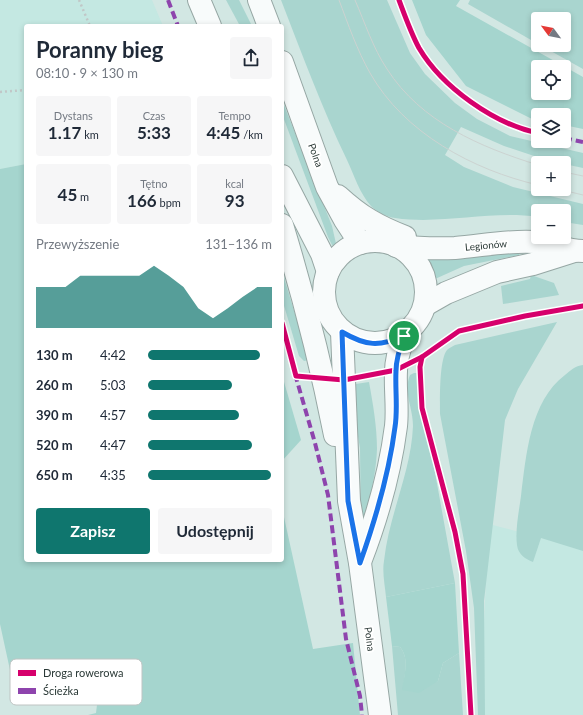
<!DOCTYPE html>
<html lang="pl">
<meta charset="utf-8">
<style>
:root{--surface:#fff;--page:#f6f6f7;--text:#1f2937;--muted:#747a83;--accent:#0f766e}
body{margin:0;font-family:Lato,sans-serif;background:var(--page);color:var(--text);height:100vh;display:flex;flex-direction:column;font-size:15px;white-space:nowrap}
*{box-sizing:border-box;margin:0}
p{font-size:13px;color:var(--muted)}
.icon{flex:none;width:22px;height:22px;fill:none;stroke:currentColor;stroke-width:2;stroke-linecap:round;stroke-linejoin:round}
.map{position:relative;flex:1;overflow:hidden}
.panel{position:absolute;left:24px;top:24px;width:260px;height:538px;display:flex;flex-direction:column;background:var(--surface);border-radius:4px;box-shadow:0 2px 6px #0003}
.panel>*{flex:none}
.needle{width:26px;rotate:302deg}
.fabs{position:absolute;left:531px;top:12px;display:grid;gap:8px}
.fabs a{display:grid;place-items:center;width:40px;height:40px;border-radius:4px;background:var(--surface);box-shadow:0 2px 6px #0003;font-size:20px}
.pin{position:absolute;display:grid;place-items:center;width:34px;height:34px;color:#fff;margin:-17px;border:2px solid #fff;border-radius:50%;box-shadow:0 1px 4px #0007}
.round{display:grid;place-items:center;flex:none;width:42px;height:42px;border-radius:4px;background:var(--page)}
.headline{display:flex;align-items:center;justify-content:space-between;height:68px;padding:0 12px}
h1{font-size:22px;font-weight:700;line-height:30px}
.stats{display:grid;grid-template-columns:repeat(3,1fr);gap:6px;height:68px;padding:4px 12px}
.stats div{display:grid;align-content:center;border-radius:4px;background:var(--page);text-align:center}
.stats b{font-size:17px;font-weight:700}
.stats small{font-size:11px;font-weight:400}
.stats p{font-size:11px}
.chart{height:112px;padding:8px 12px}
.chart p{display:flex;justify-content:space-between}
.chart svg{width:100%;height:72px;margin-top:4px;fill:var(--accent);opacity:.7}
.primary-button{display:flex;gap:8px;margin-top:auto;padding:8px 12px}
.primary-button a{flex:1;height:46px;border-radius:4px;background:var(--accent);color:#fff;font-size:16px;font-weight:700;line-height:46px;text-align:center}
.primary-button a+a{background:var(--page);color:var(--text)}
ul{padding:0 12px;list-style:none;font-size:13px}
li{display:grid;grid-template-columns:64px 48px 1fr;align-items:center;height:30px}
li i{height:10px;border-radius:5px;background:var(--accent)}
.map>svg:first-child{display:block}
.built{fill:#c4e8e2}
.green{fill:#a9d5cf}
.forest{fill:#a5d5ce;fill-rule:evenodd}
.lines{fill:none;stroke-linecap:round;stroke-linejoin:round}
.secondary-casing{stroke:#96a7a4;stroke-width:24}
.path{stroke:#c1c7c7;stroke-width:2.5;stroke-dasharray:2 3;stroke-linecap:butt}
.secondary{stroke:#f8fbfb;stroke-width:22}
.tram{stroke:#ccd3d1;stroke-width:1}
.quiet{stroke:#8e44ad;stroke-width:4;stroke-dasharray:8 4;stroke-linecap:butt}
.cycleway-casing{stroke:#fff;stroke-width:8}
.cycleway{stroke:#d6006c;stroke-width:5}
.route-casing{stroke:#fff;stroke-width:8}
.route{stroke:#1a73e8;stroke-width:5}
.labels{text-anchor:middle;stroke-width:4;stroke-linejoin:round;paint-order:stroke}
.street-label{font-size:10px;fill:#2a3936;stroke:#fff}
.key{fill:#fff;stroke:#bfc4c3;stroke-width:1}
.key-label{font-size:11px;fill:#2a3936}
</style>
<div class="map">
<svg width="583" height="715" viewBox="0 0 583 715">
<rect width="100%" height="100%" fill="#d2e7e3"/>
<!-- built -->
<g class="built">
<polygon points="0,0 152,0 163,26 26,26 26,164 0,169"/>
<polygon points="489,524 583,549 583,715 483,715 481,680"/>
</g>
<!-- green -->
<g class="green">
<polygon points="226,0 239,0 252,26 240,26"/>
<path d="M281,0h106l23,53 15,21 30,29 22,16 33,17 73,17v15l-37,-8 -42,-14 -43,-19 -16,28 19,12 49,20 70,17v21l-19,-3v-11h-26v6c-47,-7 -96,8 -143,1 -8,-1 -18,-6 -24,-12 -11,-12 -17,-31 -24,-46 -25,-52 -45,-106 -66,-160z"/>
<polygon points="470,0 583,0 583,69 540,45 564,45 564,19 538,19 538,44 468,4"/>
<polygon points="282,100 332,226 337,248 332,245 328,237 282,114"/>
<polygon points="520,251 519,255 464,266 435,279 426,256"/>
<polygon points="282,271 309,360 304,361 299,356 282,299"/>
<polygon points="531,275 554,283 559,295 503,304 501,286 530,279"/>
<path d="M557,322l-39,67 -13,31 -21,181 1,114h-7l-4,-107 -8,-57 -26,-137c0,-14 -1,-54 7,-64 2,-2 6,-4 8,-5z"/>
<path d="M583,365v186l-42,-13 -8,24c-8,-3 -15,-8 -16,-17 -2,-15 2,-34 4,-49 5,-40 9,-95 44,-121 6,-5 10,-9 18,-10z"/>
<path d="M414,373h3l38,210 -69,14c-1,-11 -4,-25 -2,-36 5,-47 27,-88 29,-135 0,-18 -10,-34 -3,-51z"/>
<path d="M369,382c4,22 8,45 8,67 -1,28 -9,57 -16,84l-1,-85 -11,-63z"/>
<path d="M392,646l8,1c10,12 4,29 3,43l35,-9 5,-18 16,-10 4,62h-65z"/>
</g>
<!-- forest -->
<g class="forest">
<path d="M412,0h48l-4,6 127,71v52l-19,-4v-10h-26v5l-6,-1 -66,-33 -40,-51zM538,67h26v26h-26z"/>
<polygon points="26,164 26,560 282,560 282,508 313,649 353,643 360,715 88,715 96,713 102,663 10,670 0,624 0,169"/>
<polygon points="282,375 301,440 282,461"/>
<path d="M455,583l4,70 -16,10 -5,18 -19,12 -17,-3c2,-14 8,-31 -2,-43l-8,-1 -6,-49z"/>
</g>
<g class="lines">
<!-- secondary casing -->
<g class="secondary-casing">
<g id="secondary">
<polyline points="199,0 210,26"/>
<polyline points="259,0 269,26"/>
<polyline points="282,62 327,187 345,220 360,243"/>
<polyline points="282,176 322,254 328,272"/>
<path d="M338,196c23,21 39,30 67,41"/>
<path d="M282,225c21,69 39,139 53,210"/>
<circle cx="375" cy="292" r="51"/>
<path d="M396,246c20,2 39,3 59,2 26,-2 53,-8 80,-6 16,1 31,9 48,9"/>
<polyline points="425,305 446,293 497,272 533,264 574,251"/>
<polyline points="342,332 349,501 360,563 380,715"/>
<path d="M360,562c17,-44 30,-89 36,-136 2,-18 -1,-37 0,-55 0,-12 4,-24 8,-35"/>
</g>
</g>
<!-- path -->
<g class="path">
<polyline points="79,0 90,26"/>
<polyline points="0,92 26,90"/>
</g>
<!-- secondary -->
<use href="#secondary" class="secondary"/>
<!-- tram -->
<g class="tram">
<path d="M339,0c9,24 18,50 31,73 34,60 103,97 168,112"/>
<path d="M355,0c10,23 18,48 32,69 34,53 93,78 151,96"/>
<polyline points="564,172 583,176"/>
<polyline points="558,189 583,195"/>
</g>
<!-- quiet -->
<g class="quiet">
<polyline points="168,0 178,26"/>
<polyline points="564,138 583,142"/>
<polyline points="295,374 315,443 328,495 346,639 360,696 362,715"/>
</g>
<!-- cycleway casing -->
<g class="cycleway-casing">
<g id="cycleway">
<path d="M399,0c6,16 12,33 20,48 23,39 75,76 119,85"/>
<polyline points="282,323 296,376 344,380 396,370 422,357 459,331 525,316 583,306"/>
<polyline points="422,357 420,367 422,408 455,532 463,574 471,715"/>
</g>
</g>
<!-- cycleway -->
<use href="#cycleway" class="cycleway"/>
</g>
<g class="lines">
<!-- route casing -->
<g class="route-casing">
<path id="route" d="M342,332c24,14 37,15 62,4 -4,11 -8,23 -8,35 -1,19 2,38 -1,56 -6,47 -19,91 -35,136l-12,-62z"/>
</g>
<!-- route -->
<use href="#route" class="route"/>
</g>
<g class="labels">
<!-- street labels -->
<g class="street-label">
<text transform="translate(316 155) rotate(70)" y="4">Polna</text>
<text transform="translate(486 245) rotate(-5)" y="4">Legionów</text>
<text transform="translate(370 639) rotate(82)" y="4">Polna</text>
</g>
</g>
<!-- legend -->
<rect x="10" y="659" width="132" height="46" rx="6" class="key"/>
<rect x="18" y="670" width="18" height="6" fill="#d6006c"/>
<rect x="18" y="688" width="18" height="6" fill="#8e44ad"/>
<g class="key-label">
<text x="43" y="677">Droga rowerowa</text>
<text x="43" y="695">Ścieżka</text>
</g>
</svg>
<div class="fabs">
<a><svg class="needle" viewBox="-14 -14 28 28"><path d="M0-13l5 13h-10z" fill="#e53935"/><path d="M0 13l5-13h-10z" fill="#747a83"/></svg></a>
<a><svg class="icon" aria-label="locate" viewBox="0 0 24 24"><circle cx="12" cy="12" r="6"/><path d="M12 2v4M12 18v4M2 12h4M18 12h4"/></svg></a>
<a><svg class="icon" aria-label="layers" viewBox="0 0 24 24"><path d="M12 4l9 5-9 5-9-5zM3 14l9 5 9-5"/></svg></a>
<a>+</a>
<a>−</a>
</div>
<div class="pin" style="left:404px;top:336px;background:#1e9e55"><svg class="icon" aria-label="arrive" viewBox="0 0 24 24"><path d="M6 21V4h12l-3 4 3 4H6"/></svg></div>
<section class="panel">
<div class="headline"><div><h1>Poranny bieg</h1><p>08:10 · 9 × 130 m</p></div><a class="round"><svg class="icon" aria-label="share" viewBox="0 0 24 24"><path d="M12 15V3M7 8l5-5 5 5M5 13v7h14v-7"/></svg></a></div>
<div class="stats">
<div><p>Dystans</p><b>1.17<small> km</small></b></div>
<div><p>Czas</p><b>5:33</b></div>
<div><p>Tempo</p><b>4:45<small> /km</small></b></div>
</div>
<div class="stats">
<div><b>45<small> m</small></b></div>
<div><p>Tętno</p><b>166<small> bpm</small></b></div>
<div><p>kcal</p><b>93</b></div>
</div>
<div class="chart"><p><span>Przewyższenie</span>131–136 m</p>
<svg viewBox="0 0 160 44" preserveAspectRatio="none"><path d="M0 44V19L10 19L20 19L30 12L40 12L50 12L60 12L70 12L80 6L90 12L100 19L110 32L120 38L130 32L140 25L150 19L160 19V44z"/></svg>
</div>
<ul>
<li><b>130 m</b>4:42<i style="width:90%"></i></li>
<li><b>260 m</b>5:03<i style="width:68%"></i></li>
<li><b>390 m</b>4:57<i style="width:73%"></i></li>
<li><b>520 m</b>4:47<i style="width:84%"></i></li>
<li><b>650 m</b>4:35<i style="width:99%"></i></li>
</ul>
<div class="primary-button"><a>Zapisz</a><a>Udostępnij</a></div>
</section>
</div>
